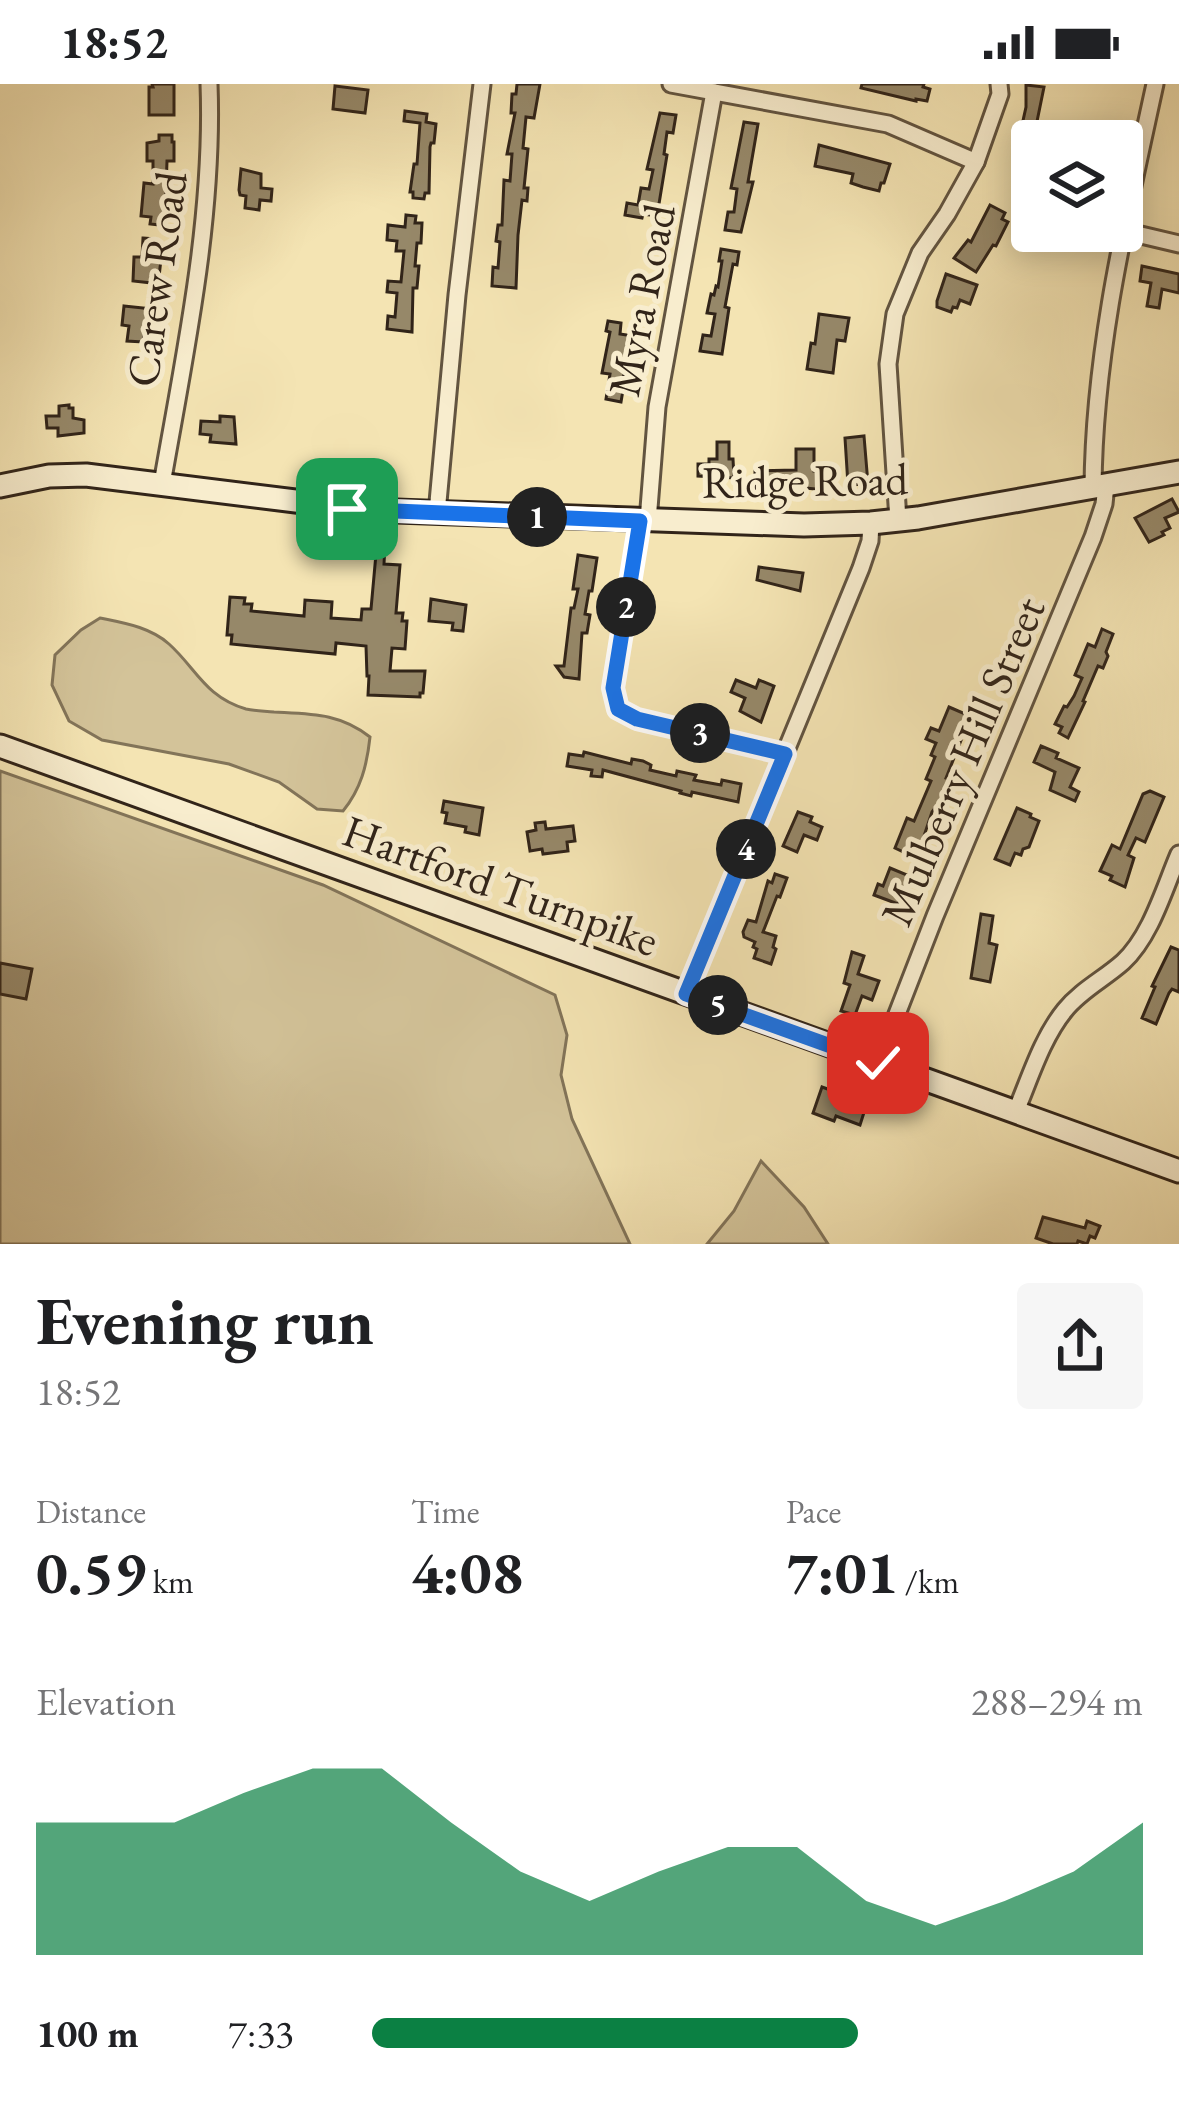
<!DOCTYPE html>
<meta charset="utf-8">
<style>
:root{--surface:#fff;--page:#f6f6f6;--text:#202124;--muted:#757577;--accent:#0b8043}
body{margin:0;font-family:"EB Garamond",serif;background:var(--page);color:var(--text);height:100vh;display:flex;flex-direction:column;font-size:45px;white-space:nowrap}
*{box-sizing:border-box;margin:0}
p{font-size:39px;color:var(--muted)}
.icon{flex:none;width:66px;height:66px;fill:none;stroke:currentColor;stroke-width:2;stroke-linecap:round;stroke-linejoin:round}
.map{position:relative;height:1160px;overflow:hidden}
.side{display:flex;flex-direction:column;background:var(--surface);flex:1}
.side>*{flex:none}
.controls{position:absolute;left:1011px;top:36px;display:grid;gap:24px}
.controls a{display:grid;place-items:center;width:132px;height:132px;border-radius:12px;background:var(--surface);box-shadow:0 6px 30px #0003;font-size:60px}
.pin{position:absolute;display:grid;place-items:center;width:102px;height:102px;color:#fff;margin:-51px;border-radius:24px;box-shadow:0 6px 18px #0006}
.km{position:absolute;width:60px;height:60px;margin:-30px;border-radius:50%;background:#222;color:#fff;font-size:33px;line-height:60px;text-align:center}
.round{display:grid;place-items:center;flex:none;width:126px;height:126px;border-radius:12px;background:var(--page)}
.overview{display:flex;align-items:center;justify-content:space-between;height:204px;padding:0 36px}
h1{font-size:66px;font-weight:700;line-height:90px}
.stats{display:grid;grid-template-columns:repeat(3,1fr);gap:18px;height:204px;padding:12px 36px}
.stats div{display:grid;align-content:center}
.stats b{font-size:60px;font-weight:700}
.stats small{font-size:33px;font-weight:400}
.stats p{font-size:33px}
.chart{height:336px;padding:24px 36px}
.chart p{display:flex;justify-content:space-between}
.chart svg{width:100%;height:216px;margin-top:12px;fill:var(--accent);opacity:.7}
ul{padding:0 36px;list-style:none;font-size:39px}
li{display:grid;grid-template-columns:192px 144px 1fr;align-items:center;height:90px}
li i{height:30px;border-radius:15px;background:var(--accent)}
.status{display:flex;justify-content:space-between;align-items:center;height:84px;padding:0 60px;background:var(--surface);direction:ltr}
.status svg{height:33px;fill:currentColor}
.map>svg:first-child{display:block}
.green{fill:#d3c399;stroke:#827459;stroke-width:3}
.building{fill:#968869;stroke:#312419;stroke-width:3}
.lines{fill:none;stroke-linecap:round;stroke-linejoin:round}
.street-casing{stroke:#625440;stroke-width:21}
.secondary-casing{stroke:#312419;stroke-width:27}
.street{stroke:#f8edce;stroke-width:15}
.secondary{stroke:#f8edce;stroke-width:21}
.route-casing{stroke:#fff;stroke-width:24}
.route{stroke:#1a73e8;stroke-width:15}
.labels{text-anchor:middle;stroke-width:10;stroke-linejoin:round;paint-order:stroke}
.street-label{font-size:45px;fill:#312419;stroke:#f8edce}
</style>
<div class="status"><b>18:52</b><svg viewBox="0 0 49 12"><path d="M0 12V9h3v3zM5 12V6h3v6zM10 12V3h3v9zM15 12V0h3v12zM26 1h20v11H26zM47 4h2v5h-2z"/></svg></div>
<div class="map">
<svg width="1179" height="1160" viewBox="0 0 1179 1160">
<rect width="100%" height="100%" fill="#f4e4b3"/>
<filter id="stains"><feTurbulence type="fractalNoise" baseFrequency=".00167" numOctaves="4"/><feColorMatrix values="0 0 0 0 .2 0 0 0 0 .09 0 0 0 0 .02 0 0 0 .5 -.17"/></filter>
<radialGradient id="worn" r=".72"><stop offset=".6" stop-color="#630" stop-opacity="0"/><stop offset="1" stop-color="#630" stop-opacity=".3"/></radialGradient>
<!-- green -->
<g class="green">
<path d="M100,534c24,5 50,9 69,26 27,24 36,53 77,65 8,2 19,2 28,3 37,2 66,1 96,25 -3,28 -9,52 -27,74l-26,-2 -38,-27 -50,-18 -127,-24 -33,-19 -17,-36 3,-30 26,-25z"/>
<polygon points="0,687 323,801 555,911 567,951 561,991 572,1035 630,1160 0,1160"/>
<polygon points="761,1077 804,1123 828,1160 707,1160 734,1127"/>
</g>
<!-- building -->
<g class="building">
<polygon points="152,0 174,0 174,31 149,31 149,3 153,3"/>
<polygon points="517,0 540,0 534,34 526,33 523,64 528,65 524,104 528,104 527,117 522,116 518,151 516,204 492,202 493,183 498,184 500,158 496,157 498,141 502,141 504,96 510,97 512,70 507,70 515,29 511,29 512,10 516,10"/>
<polygon points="862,0 924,0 923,3 930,5 927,17 916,15 916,17 861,4"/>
<polygon points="1026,1 1044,3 1032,62 1018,59 1026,23"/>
<polygon points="335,2 368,6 365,29 333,25"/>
<polygon points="405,27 427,30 426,38 436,40 434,59 431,59 430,63 429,109 425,109 424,115 413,114 413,108 410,108 414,80 417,80 420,39 404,37"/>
<polygon points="660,29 676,31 673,49 667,48 664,70 667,71 657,132 643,130 642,134 625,131 627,119 638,121 641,104 649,105 653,86 647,85"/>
<polygon points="744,38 758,40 748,98 753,98 741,148 725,146 728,128 734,128 737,105 731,104"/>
<polygon points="159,51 172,51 172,58 174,58 174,77 167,77 165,134 161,134 160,141 150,140 151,133 141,132 144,99 153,100 153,77 147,77 147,59 159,57"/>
<polygon points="819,61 890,80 884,99 881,99 879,107 863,103 851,99 853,90 815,82"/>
<polygon points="241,85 261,90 261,104 272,105 271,117 260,116 259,126 245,124 246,112 240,111 239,106"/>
<polygon points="990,121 1005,129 1002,135 1008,138 996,162 993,161 976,188 954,174 968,156 971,158"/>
<polygon points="406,131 416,132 415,139 422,139 421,159 417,159 415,182 419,182 417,204 413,204 412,248 387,245 388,232 395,233 397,209 387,208 388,197 401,198 404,167 396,167 397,157 387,156 388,141 405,143"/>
<polygon points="143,154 155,155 156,175 161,175 159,193 152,192 152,199 133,197 134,173 142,173"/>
<polygon points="721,165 739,168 737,181 733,180 725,223 729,224 722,270 700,267 703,251 711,252 715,230 707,229 711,210 714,211 716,202 718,203 722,177 719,177"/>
<polygon points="1142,182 1179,190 1179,209 1162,205 1159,224 1147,222 1151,199 1140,197"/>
<polygon points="946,190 977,201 970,220 960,216 957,224 953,223 951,228 937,223 937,217"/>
<polygon points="124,222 153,225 151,245 145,244 143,258 127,257 129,242 122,241"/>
<polygon points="819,230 849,234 845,257 837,256 833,289 807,285 811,259 815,260"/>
<polygon points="608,237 621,239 620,250 633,252 622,299 624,300 621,318 606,315 610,290 602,289 610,248 606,247"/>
<polygon points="69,321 69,324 73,324 73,334 84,336 84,349 58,352 58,344 47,344 46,332 59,332 59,322"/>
<polygon points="220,332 234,333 236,360 210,358 211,351 200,350 201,337 220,338"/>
<polygon points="864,352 868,400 848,401 845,354"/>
<polygon points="717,358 729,358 729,375 733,375 734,394 698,392 698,380 709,380 709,375 717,375"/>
<polygon points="796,365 814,365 814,387 827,387 827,406 794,403 755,406 755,387 796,386"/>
<polygon points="1172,415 1179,428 1165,434 1170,444 1162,448 1164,451 1149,458 1135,434"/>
<polygon points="377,459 385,460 384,480 400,481 396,529 403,529 402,537 407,537 405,565 392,564 390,587 425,587 423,609 420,609 420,613 368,611 369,592 367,592 366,562 336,559 335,570 231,560 232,551 227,551 230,513 245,514 244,520 252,520 251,527 304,532 305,516 332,518 331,534 361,536 362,525 371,525"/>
<polygon points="578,471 597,474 592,507 589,507 585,530 590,531 587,549 582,549 579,595 564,593 556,582 564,582 571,524 574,524 578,505 573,505"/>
<polygon points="759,483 803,489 800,507 757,496"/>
<polygon points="431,515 466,521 463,547 452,546 453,539 429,537"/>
<polygon points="1102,545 1113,550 1106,568 1108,572 1103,584 1098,582 1083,617 1085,618 1068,654 1059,649 1062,643 1055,640 1064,622 1067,623 1074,612 1082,594 1075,591 1088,560 1095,563"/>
<polygon points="736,596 756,604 759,596 774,602 761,638 740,627 745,614 731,608"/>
<polygon points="949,623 977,635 973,647 966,644 946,694 949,695 942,715 932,728 920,764 918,763 914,773 895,764 907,734 914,737 931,697 926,695 935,673 931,671 936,659 926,655 931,644 939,647"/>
<polygon points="1041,662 1058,669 1056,674 1079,684 1070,703 1079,708 1075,717 1050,706 1055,688 1034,678"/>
<polygon points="584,668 631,680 632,675 643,677 651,681 650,686 676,692 677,687 696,691 694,696 721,701 722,696 741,700 738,718 692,708 691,712 680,709 681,707 603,686 602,693 591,692 592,686 567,682 569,670 583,672"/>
<polygon points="1150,707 1164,713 1145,758 1136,754 1128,771 1134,774 1125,803 1110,796 1112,792 1100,787 1112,761 1120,765 1143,710"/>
<polygon points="444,717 483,724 479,751 465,748 466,743 445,739 447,729 442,728"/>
<polygon points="1017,724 1031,730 1030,733 1039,737 1029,763 1023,765 1021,771 1015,769 1010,781 995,775"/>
<polygon points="798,728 812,733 810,738 822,743 817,756 804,751 797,768 783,762"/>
<polygon points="545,738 546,745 573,742 575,757 567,758 568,767 543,770 542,765 530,767 527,748 536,746 535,739"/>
<polygon points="890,784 912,793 905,813 901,811 898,820 874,811 878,800 883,802"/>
<polygon points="775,790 787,794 780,813 777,812 763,848 776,852 773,863 776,865 771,880 754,874 757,865 753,863 755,858 744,853 743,848 748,836 756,838 768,797 772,799"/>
<polygon points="981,830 993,832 989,859 997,861 990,898 971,894"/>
<polygon points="1171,863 1179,866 1179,908 1172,905 1169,909 1156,940 1142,934 1155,903 1152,902"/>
<polygon points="852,868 864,872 858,890 879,897 872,916 862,912 855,931 841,927 850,901 844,899"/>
<polygon points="0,879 32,885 26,915 0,910"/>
<polygon points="822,1003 867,1019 860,1041 836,1032 834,1037 813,1029"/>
<polygon points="1043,1133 1085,1144 1087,1137 1100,1142 1095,1154 1090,1152 1087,1160 1078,1157 1077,1160 1053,1160 1036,1154"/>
</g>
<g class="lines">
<!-- street casing -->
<g class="street-casing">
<g id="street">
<polyline points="671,0 888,40 976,78"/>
<polyline points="1124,147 1179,160"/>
<path d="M162,400c23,-132 52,-266 47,-400"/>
<path d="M1093,404c1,-137 33,-270 62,-404"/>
<polyline points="437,429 457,211 482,0"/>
<polyline points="898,436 888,280 895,230 920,169 947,130 976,78 1000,10 999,0"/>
<polyline points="640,437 613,605 618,625 637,635 785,670"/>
<polyline points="648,437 657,323 714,8"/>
<polyline points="686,910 861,484 870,457 871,439"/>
<polyline points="878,979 935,832 1093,453 1104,420 1106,401"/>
<path d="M1016,1027c14,-33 26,-73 49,-101 16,-20 39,-31 58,-48 28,-26 41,-73 56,-108"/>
</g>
</g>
<!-- secondary casing -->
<g class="secondary-casing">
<g id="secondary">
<polyline points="0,402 49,392 86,391 368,426 804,441 871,439 918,434 1179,388"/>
<polyline points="0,662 1179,1087"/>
</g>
</g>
<!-- street -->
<use href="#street" class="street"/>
<!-- secondary -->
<use href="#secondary" class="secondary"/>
</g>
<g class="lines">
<!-- route casing -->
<g class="route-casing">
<polyline id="route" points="347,425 640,437 613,604 618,625 637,635 785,670 686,910 878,979"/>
</g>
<!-- route -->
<use href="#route" class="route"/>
</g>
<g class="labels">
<!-- street labels -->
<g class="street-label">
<text transform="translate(156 195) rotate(-82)" y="16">Carew Road</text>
<text transform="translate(641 216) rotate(-79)" y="16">Myra Road</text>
<text transform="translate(805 396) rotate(-1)" y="16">Ridge Road</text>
<text transform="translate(962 677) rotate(-67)" y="16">Mulberry Hill Street</text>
<text transform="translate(501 801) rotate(20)" y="16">Hartford Turnpike</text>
</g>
</g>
<rect width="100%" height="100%" filter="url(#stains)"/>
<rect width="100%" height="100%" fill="url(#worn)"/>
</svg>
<div class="controls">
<a><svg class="icon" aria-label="layers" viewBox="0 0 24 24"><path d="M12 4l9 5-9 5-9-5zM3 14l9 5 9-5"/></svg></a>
</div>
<div class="pin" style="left:347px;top:425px;background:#1e9e55"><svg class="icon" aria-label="arrive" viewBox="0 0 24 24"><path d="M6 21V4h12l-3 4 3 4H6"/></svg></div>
<div class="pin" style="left:878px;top:979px;background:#d93025"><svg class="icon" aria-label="check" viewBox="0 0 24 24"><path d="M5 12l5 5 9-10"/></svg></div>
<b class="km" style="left:537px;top:433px">1</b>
<b class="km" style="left:626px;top:523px">2</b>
<b class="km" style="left:700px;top:649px">3</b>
<b class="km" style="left:746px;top:765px">4</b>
<b class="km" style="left:718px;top:921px">5</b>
</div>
<section class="side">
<div class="overview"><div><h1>Evening run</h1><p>18:52</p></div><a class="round"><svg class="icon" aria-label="share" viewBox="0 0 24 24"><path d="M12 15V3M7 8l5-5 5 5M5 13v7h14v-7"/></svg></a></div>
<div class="stats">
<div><p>Distance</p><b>0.59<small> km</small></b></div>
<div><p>Time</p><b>4:08</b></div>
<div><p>Pace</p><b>7:01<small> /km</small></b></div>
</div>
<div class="chart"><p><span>Elevation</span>288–294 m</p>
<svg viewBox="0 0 160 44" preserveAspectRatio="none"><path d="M0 44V17L10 17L20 17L30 11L40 6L50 6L60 17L70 27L80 33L90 27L100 22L110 22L120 33L130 38L140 33L150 27L160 17V44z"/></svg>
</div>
<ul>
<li><b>100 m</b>7:33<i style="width:63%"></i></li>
</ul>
</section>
